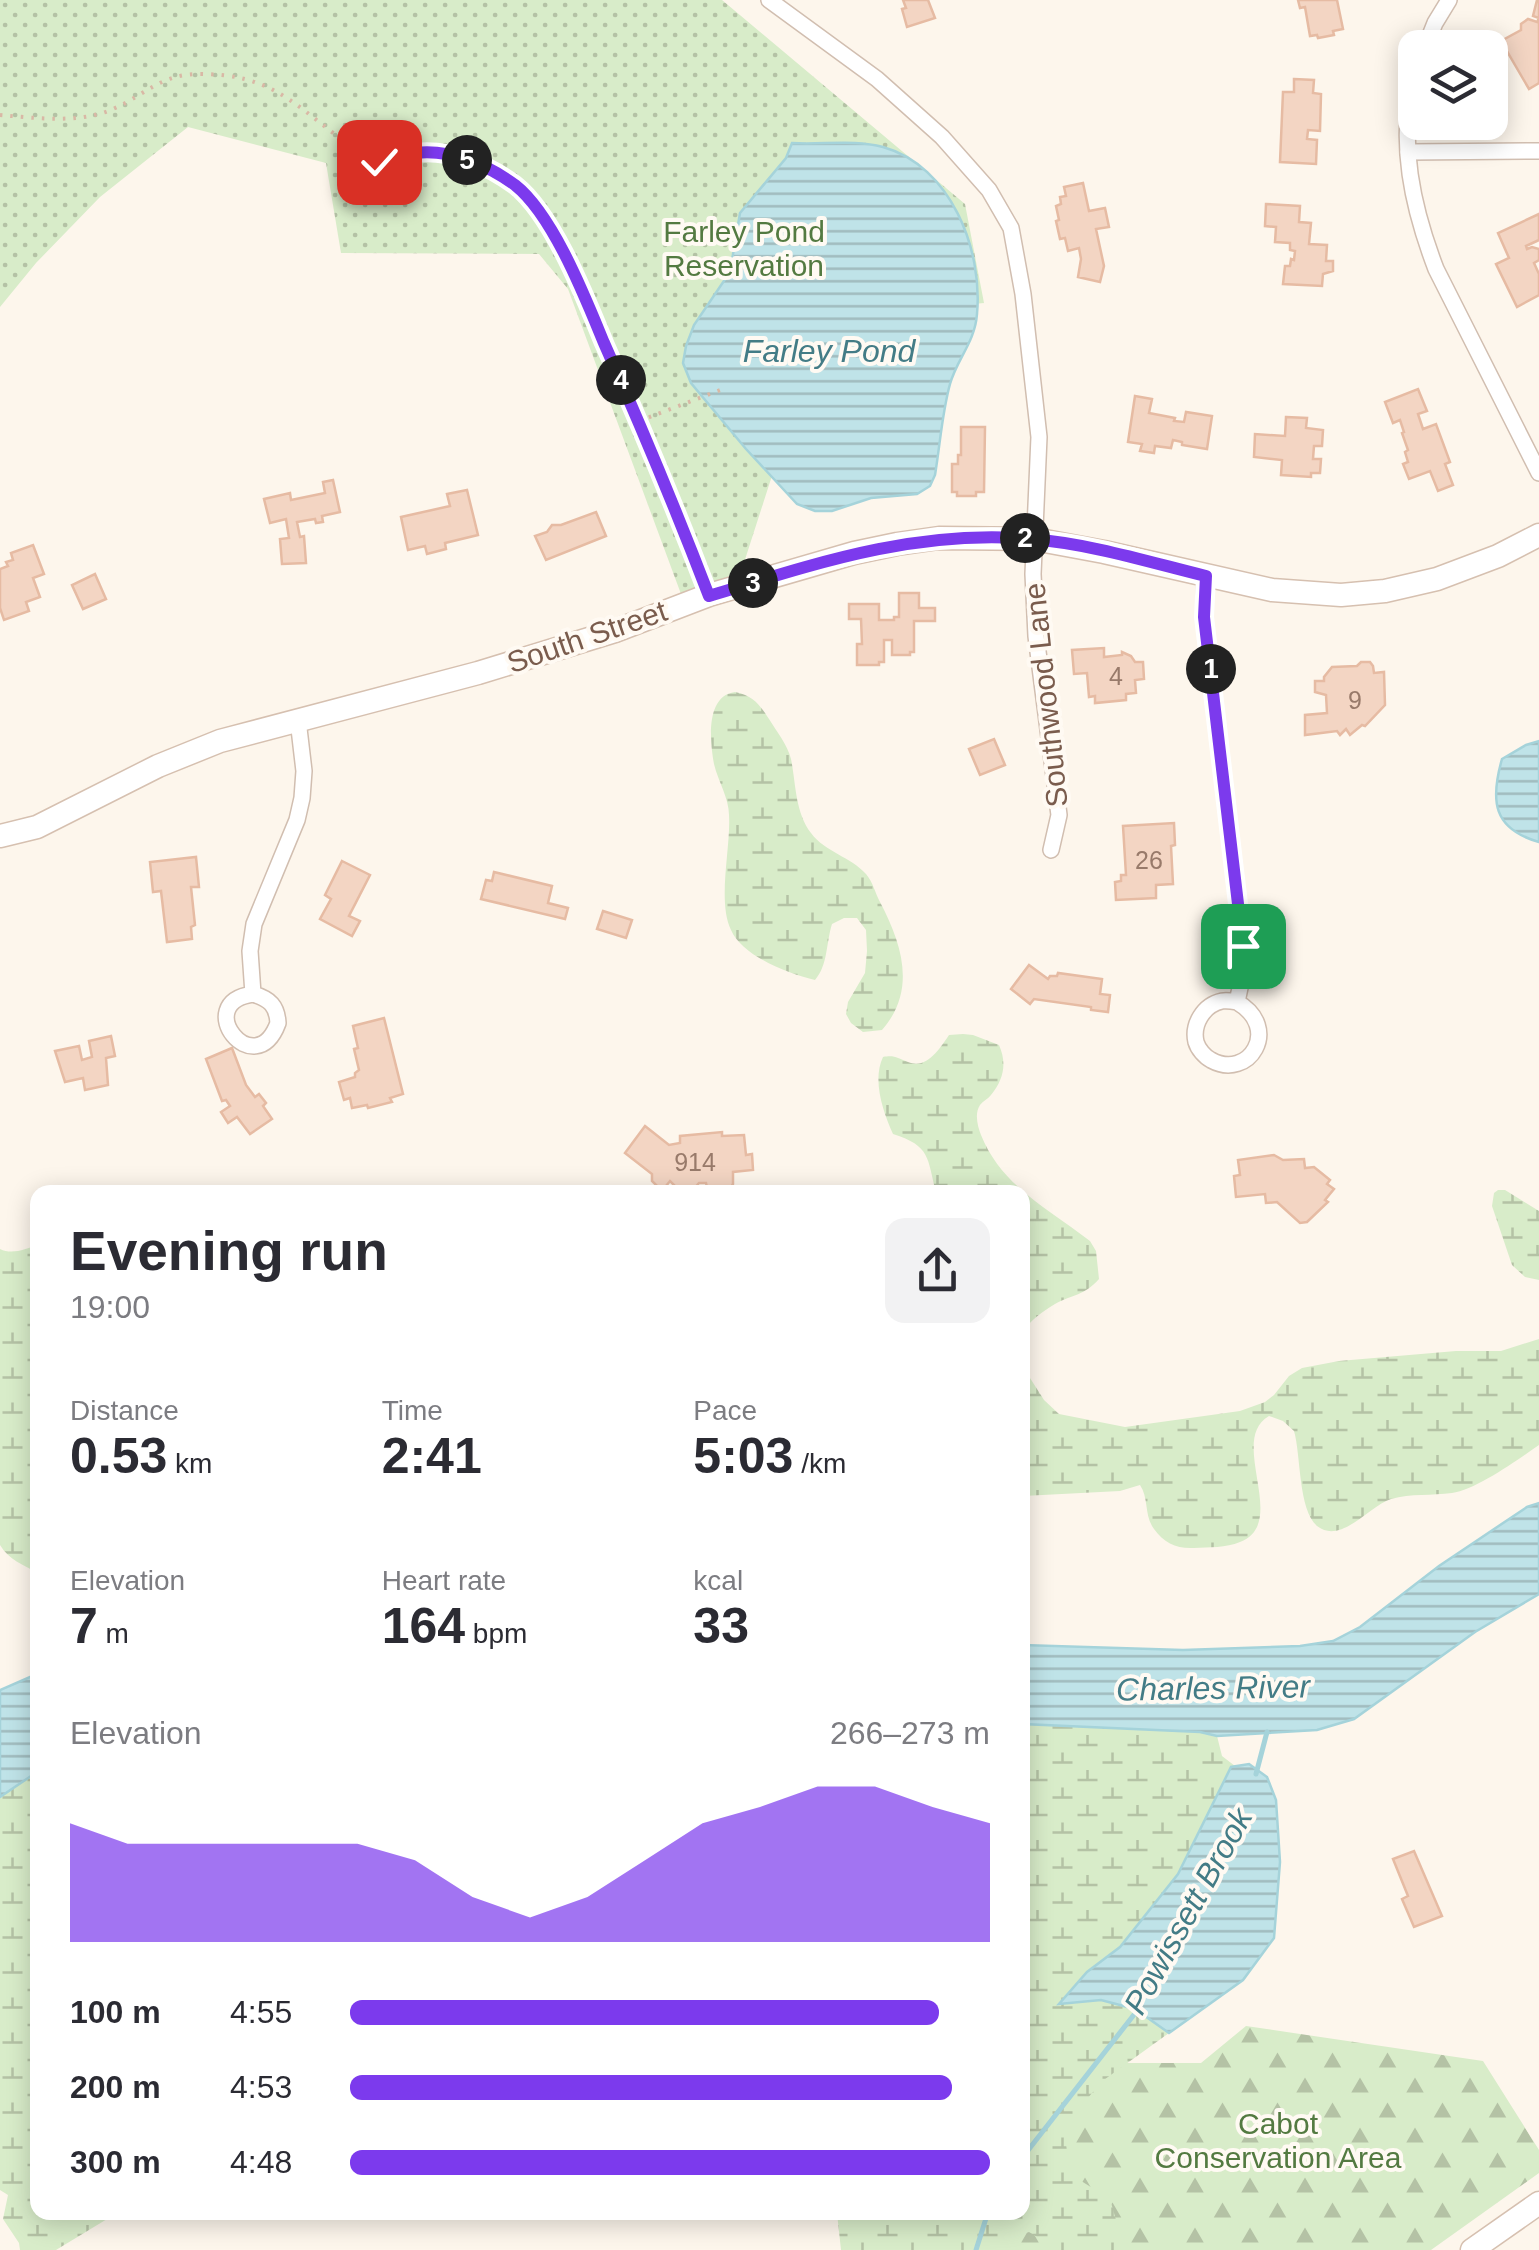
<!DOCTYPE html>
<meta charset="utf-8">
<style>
:root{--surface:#fff;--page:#f2f2f3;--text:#2b2b33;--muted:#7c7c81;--accent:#7c3aed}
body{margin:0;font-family:Helvetica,sans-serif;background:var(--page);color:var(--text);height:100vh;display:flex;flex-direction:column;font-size:38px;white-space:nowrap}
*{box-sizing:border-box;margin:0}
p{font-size:32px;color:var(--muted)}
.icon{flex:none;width:55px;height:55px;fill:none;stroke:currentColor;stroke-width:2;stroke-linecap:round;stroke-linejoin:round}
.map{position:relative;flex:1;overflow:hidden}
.details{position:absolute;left:30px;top:1185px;width:1000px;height:1035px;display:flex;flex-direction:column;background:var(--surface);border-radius:20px;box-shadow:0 5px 25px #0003}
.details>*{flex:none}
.fabs{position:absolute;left:1398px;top:30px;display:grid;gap:20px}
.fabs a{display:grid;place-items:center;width:110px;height:110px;border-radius:20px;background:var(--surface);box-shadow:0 5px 25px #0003;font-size:50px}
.pin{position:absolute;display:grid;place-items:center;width:85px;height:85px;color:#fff;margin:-42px;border-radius:20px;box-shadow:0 5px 15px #0006}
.km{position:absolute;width:50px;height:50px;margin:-25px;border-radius:50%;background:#222;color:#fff;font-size:28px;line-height:50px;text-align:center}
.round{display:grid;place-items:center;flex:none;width:105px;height:105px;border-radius:20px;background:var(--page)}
.overview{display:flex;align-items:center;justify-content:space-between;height:170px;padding:0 40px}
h1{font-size:55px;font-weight:700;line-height:75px}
.figures{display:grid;grid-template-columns:repeat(3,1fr);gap:15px;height:170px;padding:10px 40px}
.figures div{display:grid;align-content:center}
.figures b{font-size:50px;font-weight:700}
.figures small{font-size:28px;font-weight:400}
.figures p{font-size:28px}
.chart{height:280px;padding:20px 40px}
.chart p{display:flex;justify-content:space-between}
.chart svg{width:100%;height:180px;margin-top:10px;fill:var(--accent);opacity:.7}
ul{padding:0 40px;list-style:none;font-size:32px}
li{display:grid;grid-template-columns:160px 120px 1fr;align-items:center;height:75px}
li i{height:25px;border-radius:12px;background:var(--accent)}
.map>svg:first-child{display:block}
.forest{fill:url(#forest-firs)}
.wetland{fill:url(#wetland-marsh)}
.park{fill:url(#park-dots)}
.water{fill:url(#water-rules);stroke:#a5d3da;stroke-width:2.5}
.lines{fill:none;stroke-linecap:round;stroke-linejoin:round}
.stream{stroke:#a5d3da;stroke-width:5}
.building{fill:#f3d5c3;stroke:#e6bba3;stroke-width:2.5}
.street-casing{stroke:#d1beb0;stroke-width:18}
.secondary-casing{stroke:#d6c0b0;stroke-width:25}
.path{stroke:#d9b8a5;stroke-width:4;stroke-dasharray:2.5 8;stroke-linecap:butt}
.street{stroke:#fff;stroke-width:15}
.secondary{stroke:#fff;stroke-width:22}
.route-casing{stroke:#fff;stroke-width:20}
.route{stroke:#7c3aed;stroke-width:12}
.labels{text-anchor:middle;stroke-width:8;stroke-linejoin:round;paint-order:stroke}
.number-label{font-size:25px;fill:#987a6a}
.park-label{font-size:30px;fill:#537a41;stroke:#fffaf3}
.street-label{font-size:30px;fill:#7a5c4d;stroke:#fffaf3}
.water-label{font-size:32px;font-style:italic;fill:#437c86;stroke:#fffaf3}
</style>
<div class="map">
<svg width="1539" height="2250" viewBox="0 0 1539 2250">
<defs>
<pattern id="forest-firs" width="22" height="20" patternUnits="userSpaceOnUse" patternTransform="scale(2.5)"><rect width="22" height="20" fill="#d8ecc9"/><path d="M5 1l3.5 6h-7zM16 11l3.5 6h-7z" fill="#b4c2a5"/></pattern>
<pattern id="wetland-marsh" width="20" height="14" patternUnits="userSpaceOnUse" patternTransform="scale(2.5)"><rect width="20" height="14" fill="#d8ecc9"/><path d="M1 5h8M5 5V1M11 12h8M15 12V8" fill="none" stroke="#b4c2a5"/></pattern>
<pattern id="park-dots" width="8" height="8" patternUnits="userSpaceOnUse" patternTransform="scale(2.5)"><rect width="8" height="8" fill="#d8ecc9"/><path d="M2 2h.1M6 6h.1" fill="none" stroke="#b4c2a5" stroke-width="1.8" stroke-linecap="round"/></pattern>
<pattern id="water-rules" width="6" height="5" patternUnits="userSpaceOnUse" patternTransform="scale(2.5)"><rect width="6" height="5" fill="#bfe3e8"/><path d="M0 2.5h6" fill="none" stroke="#a0bbbe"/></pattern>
</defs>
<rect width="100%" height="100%" fill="#fdf6ec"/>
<!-- forest -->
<polygon class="forest" points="1246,2026 1483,2061 1539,2150 1539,2173 1431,2250 935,2250 1022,2212 1023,2068 1103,2063 1201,2063"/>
<!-- wetland -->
<g class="wetland">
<path d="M735,692c19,4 24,12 34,27 8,13 18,25 22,40 5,25 4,53 20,74 14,19 40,24 55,41 7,8 9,19 14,28 22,42 37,88 2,128l-19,2 -12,-9 -5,-9 2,-12 17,-29 2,-22 -1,-21 -9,-12h-13l-12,6c-6,19 -4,41 -17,56 -26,-6 -73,-24 -84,-50 -14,-29 0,-82 -2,-115 0,-17 -11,-34 -15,-51 -4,-22 -9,-68 21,-72z"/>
<path d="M963,1034l10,1 26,10c8,18 5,34 -8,50 -3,4 -8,6 -11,10 -6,9 -2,22 1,30 21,52 68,74 109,106l6,10 3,28c-15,17 -26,15 -44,25 -12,7 -24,16 -32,27l-1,-139h-86c-9,-34 -5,-46 -43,-58 -10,-22 -21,-54 -10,-77 12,-2 14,1 25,5 19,8 32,-14 41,-27z"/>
<polygon points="1498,1190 1505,1190 1539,1211 1539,1280 1525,1277 1512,1265 1492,1206 1494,1193"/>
<path d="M37,1245h1l-1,327c-14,-7 -28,-12 -37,-27v-296c12,6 26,0 37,-4z"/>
<path d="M1539,1339v106c-20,14 -63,45 -87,48 -20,3 -41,0 -61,6 -22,7 -50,46 -74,27 -19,-16 -16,-71 -23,-95l-11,-10 -14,-5c-42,24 21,107 -29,126 -14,6 -31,5 -46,6 -17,1 -30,-5 -40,-19 -10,-13 -5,-31 -14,-44l-20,6 -97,5v-129l21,33 15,14 66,13 115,-16 25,-9 9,-7 15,-19 13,-8 37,-7 117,-10h45z"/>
<polygon points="1023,1724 1200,1732 1217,1736 1222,1756 1235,1766 1231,1767 1178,1874 1120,1947 1087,1972 1061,2004 1101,2000 1135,2009 1169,2033 1101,2082 1070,2120 1066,2144 1070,2174 1110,2199 1118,2227 1116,2250 1058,2250 1029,2232 1004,2240 999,2250 841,2250 837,2213 1022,2212"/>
<polygon points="37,1772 38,2212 117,2213 56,2250 20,2250 19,2243 3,2219 8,2195 0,2190 0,1797"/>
</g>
<!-- park -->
<polygon class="park" points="0,0 722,0 965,204 984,303 953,306 779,454 741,572 681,594 568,289 539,254 341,253 326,163 188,127 100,197 36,263 0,307"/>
<!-- water -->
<g class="water">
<path d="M792,143c30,2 62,-4 91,4 68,19 100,103 94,167 -2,28 -20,45 -27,70 -8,29 -10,61 -15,91l-5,11 -13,8 -46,4 -39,13h-17l-18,-7 -51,-55 -55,-66 -8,-20 3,-17 8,-21 36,-53 10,-59 46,-55z"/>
<path d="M1539,741v101c-46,-13 -49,-41 -37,-83l24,-14z"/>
<polygon points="1539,1503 1539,1594 1475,1632 1354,1719 1317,1730 1217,1736 1200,1732 1023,1724 1023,1645 1183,1650 1300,1646 1333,1641 1360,1627 1439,1566 1527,1507"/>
<polygon points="37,1674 37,1772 0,1797 0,1690"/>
<polygon points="1249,1764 1267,1777 1276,1800 1280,1862 1274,1938 1243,1980 1169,2033 1135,2009 1101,2000 1059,2004 1087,1972 1120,1947 1178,1874 1231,1767"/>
</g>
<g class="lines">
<!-- stream -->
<g class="stream">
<polyline points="1256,1774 1267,1732"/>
<polyline points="1022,2158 1140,2007"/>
<polyline points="976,2250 988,2212"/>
</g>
</g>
<!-- building -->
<g class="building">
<polygon points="903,0 928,0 935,18 907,27 902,9 906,8"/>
<polygon points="1298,0 1337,0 1343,29 1333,31 1334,35 1318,38 1317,35 1310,36 1305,7 1300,8"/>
<polygon points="1537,0 1539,0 1539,83 1529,89 1501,41 1521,30 1521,24 1528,19 1537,22 1539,18 1533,16"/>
<polygon points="1294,79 1314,80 1313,93 1321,94 1320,131 1308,130 1307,139 1317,140 1316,164 1280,162 1283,92 1294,92"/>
<polygon points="1083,183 1089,211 1105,208 1109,227 1096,229 1104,266 1100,282 1078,277 1081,259 1079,248 1068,251 1065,238 1060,239 1056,221 1059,220 1056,206 1061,204 1060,197 1066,196 1064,187"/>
<polygon points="1266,204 1300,206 1299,222 1311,223 1309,244 1327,245 1326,261 1333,261 1333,271 1323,274 1322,286 1283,284 1285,266 1290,266 1291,259 1294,260 1295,251 1290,250 1290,243 1275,242 1276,227 1265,226"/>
<polygon points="1539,214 1539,240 1526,246 1527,249 1532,247 1539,249 1539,260 1534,263 1539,274 1539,295 1517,307 1496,264 1509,258 1498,233"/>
<polygon points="1418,389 1427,411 1418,414 1423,429 1436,424 1450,462 1445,464 1453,485 1438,491 1430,471 1409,479 1403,464 1408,462 1405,452 1408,450 1402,433 1404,432 1400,420 1393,423 1385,402"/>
<polygon points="1135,396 1152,399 1149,413 1175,418 1174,421 1184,422 1186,412 1212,416 1207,449 1182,445 1182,442 1173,440 1171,448 1155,446 1154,453 1140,451 1142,444 1128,442"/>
<polygon points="1286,417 1307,418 1306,428 1323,430 1322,446 1314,446 1313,459 1321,459 1320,473 1311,473 1311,477 1281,475 1282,460 1254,457 1255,434 1285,436"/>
<polygon points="961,427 985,427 984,492 976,492 976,496 957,496 957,492 952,492 952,464 958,464 958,455 961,455"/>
<polygon points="333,480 340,512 322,516 323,522 316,523 315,519 297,522 300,537 304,536 306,563 282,564 280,539 289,538 286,519 270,523 264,499 290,493 291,500 325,493 323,482"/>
<polygon points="467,490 478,535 445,543 446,549 427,554 425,546 408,550 401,517 450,506 447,494"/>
<polygon points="596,512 606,536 546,560 535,536 547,532 552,525 561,525"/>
<polygon points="33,545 44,574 33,578 40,597 26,602 29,611 4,620 0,608 0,569 8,566 6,562 13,560 11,553"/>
<polygon points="95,574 106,599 83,609 72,585"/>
<polygon points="899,593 919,593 919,608 935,608 935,621 914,621 914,652 910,652 910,655 892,655 892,640 884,640 884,662 879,662 879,665 857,665 857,644 862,644 861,619 849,619 849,604 879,604 879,620 894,620 894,617 899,617"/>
<polygon points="1104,648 1104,657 1122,655 1122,652 1131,656 1135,662 1143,662 1144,679 1135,680 1136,693 1126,694 1126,700 1095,703 1095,696 1089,697 1087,673 1074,674 1072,650"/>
<polygon points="1361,662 1370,662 1373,666 1374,673 1384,672 1385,705 1365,726 1362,725 1350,735 1346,729 1340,735 1337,731 1305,735 1305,715 1327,713 1326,695 1315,692 1315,681 1324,681 1324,677 1332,667 1357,666"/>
<polygon points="994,739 1005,765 980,775 969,749"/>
<polygon points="1174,823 1175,845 1171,846 1173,884 1156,885 1156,898 1116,900 1115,882 1121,881 1121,875 1126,875 1123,826"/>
<polygon points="196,857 199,887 191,887 195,925 191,927 192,939 167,942 161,891 153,892 150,862"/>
<polygon points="342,861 370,875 349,916 360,921 352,936 320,919 331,899 325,895"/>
<polygon points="494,872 552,886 548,903 568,908 565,919 481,899 486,880 492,881"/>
<polygon points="603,911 632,920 626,938 597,929"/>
<polygon points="1029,965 1048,979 1050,976 1057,976 1058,973 1102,979 1100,994 1110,995 1108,1012 1091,1010 1091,1007 1034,999 1030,1004 1011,989"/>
<polygon points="384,1018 403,1094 390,1098 392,1102 368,1108 367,1105 352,1108 350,1098 344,1100 339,1082 355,1077 355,1073 359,1070 354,1049 358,1048 353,1026"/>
<polygon points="111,1036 115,1056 106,1058 108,1085 85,1090 83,1078 65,1082 55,1051 79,1046 82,1060 92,1057 89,1041"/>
<polygon points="232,1048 246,1085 255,1097 259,1094 266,1103 263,1106 272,1119 250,1134 237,1117 228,1123 221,1112 230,1106 226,1100 222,1101 206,1059"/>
<polygon points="645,1126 669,1145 680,1143 680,1136 722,1132 722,1136 744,1135 746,1155 752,1154 753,1170 733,1172 733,1184 729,1190 708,1192 706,1183 699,1183 693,1190 680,1191 670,1181 666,1186 658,1187 652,1181 652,1174 625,1153"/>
<polygon points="1274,1155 1283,1160 1304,1159 1305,1168 1314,1167 1330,1180 1327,1184 1334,1189 1325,1200 1328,1202 1307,1222 1300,1223 1277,1202 1266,1203 1265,1194 1236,1197 1234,1176 1240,1175 1238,1160"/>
<polygon points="1414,1851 1442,1916 1414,1927 1402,1899 1408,1896 1393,1859"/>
</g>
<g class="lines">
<!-- street casing -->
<g class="street-casing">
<g id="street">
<polyline points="769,0 877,79 942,137 989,190 1011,228 1023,294 1039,437 1033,574 1036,636 1059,815 1051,850"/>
<polyline points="1425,48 1435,23 1449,0"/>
<path d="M1415,77c-18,64 -2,132 21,192l103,204"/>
<polyline points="1408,152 1539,151"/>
<path d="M1205,576l-1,41 39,329 1,23 -7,33c-5,-1 -10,-2 -15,-1 -19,4 -30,24 -26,41 2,7 9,15 15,18 38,21 71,-32 26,-58"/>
<path d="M253,994c17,5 24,12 25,29 -23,62 -88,-20 -25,-29l-3,-43 4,-27 43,-104 5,-22 2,-27 -6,-51"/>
</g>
</g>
<!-- secondary casing -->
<g class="secondary-casing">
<g id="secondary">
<polyline points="0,836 37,827 158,766 220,741 478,673 615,631 709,595 854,553 897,544 939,538 1034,539 1104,552 1272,590 1341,595 1385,591 1437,579 1498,556 1539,535"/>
<polyline points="1472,2250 1539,2203"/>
</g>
</g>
<!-- path -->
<g class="path">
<path d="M0,115c36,3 79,9 113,-6 34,-15 48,-36 90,-35 64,1 86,25 134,62 10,7 19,16 30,23 17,9 33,-4 51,-6 27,-3 56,8 79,21 52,29 83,111 105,163 14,33 29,65 42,98 7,19 16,37 24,56 12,28 22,56 33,85"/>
<polyline points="639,421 723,389"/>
</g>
<!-- street -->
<use href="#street" class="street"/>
<!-- secondary -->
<use href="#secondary" class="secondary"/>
</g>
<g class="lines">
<!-- route casing -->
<g class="route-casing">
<path id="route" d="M379,162c13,-1 24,-7 37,-9 34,-4 72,12 99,32 38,30 70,112 89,158 37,83 72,167 105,253 108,-33 208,-67 323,-57 59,5 117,23 174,37l-2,41 39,329"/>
</g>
<!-- route -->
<use href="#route" class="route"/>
</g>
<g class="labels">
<!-- number labels -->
<g class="number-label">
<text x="1116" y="685">4</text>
<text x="1355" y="709">9</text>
<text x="1149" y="869">26</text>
<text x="695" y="1171">914</text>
</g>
<!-- park labels -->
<g class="park-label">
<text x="744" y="242">Farley Pond<tspan x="744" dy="34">Reservation</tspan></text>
<text x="1278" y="2134">Cabot<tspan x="1278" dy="34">Conservation Area</tspan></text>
</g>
<!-- street labels -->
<g class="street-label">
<text transform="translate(587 637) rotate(-19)" y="10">South Street</text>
<text transform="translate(1046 695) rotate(-96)" y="10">Southwood Lane</text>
</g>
<!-- water labels -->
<g class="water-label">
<text x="829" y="362">Farley Pond</text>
<text transform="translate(1213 1688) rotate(-1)" y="11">Charles River</text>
<text transform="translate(1188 1911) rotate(-61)" y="11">Powissett Brook</text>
</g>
</g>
</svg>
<div class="fabs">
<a><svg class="icon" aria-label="layers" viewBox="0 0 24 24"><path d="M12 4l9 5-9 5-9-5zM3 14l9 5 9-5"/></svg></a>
</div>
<div class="pin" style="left:1243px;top:946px;background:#1e9e55"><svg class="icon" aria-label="arrive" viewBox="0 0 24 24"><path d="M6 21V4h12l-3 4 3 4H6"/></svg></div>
<div class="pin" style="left:379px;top:162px;background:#d93025"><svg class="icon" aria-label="check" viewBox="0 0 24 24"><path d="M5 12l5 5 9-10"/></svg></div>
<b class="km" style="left:1211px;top:669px">1</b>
<b class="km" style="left:1025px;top:538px">2</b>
<b class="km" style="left:753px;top:583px">3</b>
<b class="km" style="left:621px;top:380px">4</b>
<b class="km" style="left:467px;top:160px">5</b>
<section class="details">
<div class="overview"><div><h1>Evening run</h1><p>19:00</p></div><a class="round"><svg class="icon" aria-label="share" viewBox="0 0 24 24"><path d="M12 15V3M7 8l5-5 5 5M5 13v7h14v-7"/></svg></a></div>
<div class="figures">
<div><p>Distance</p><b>0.53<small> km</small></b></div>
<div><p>Time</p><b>2:41</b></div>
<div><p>Pace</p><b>5:03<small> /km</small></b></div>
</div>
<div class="figures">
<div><p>Elevation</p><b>7<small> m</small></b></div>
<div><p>Heart rate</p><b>164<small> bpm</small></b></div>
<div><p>kcal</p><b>33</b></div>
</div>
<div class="chart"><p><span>Elevation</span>266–273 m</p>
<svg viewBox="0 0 160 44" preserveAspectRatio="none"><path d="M0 44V15L10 20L20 20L30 20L40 20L50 20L60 24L70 33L80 38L90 33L100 24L110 15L120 11L130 6L140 6L150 11L160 15V44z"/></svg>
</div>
<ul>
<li><b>100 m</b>4:55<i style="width:92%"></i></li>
<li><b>200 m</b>4:53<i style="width:94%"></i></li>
<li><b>300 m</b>4:48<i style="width:100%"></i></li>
</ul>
</section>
</div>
